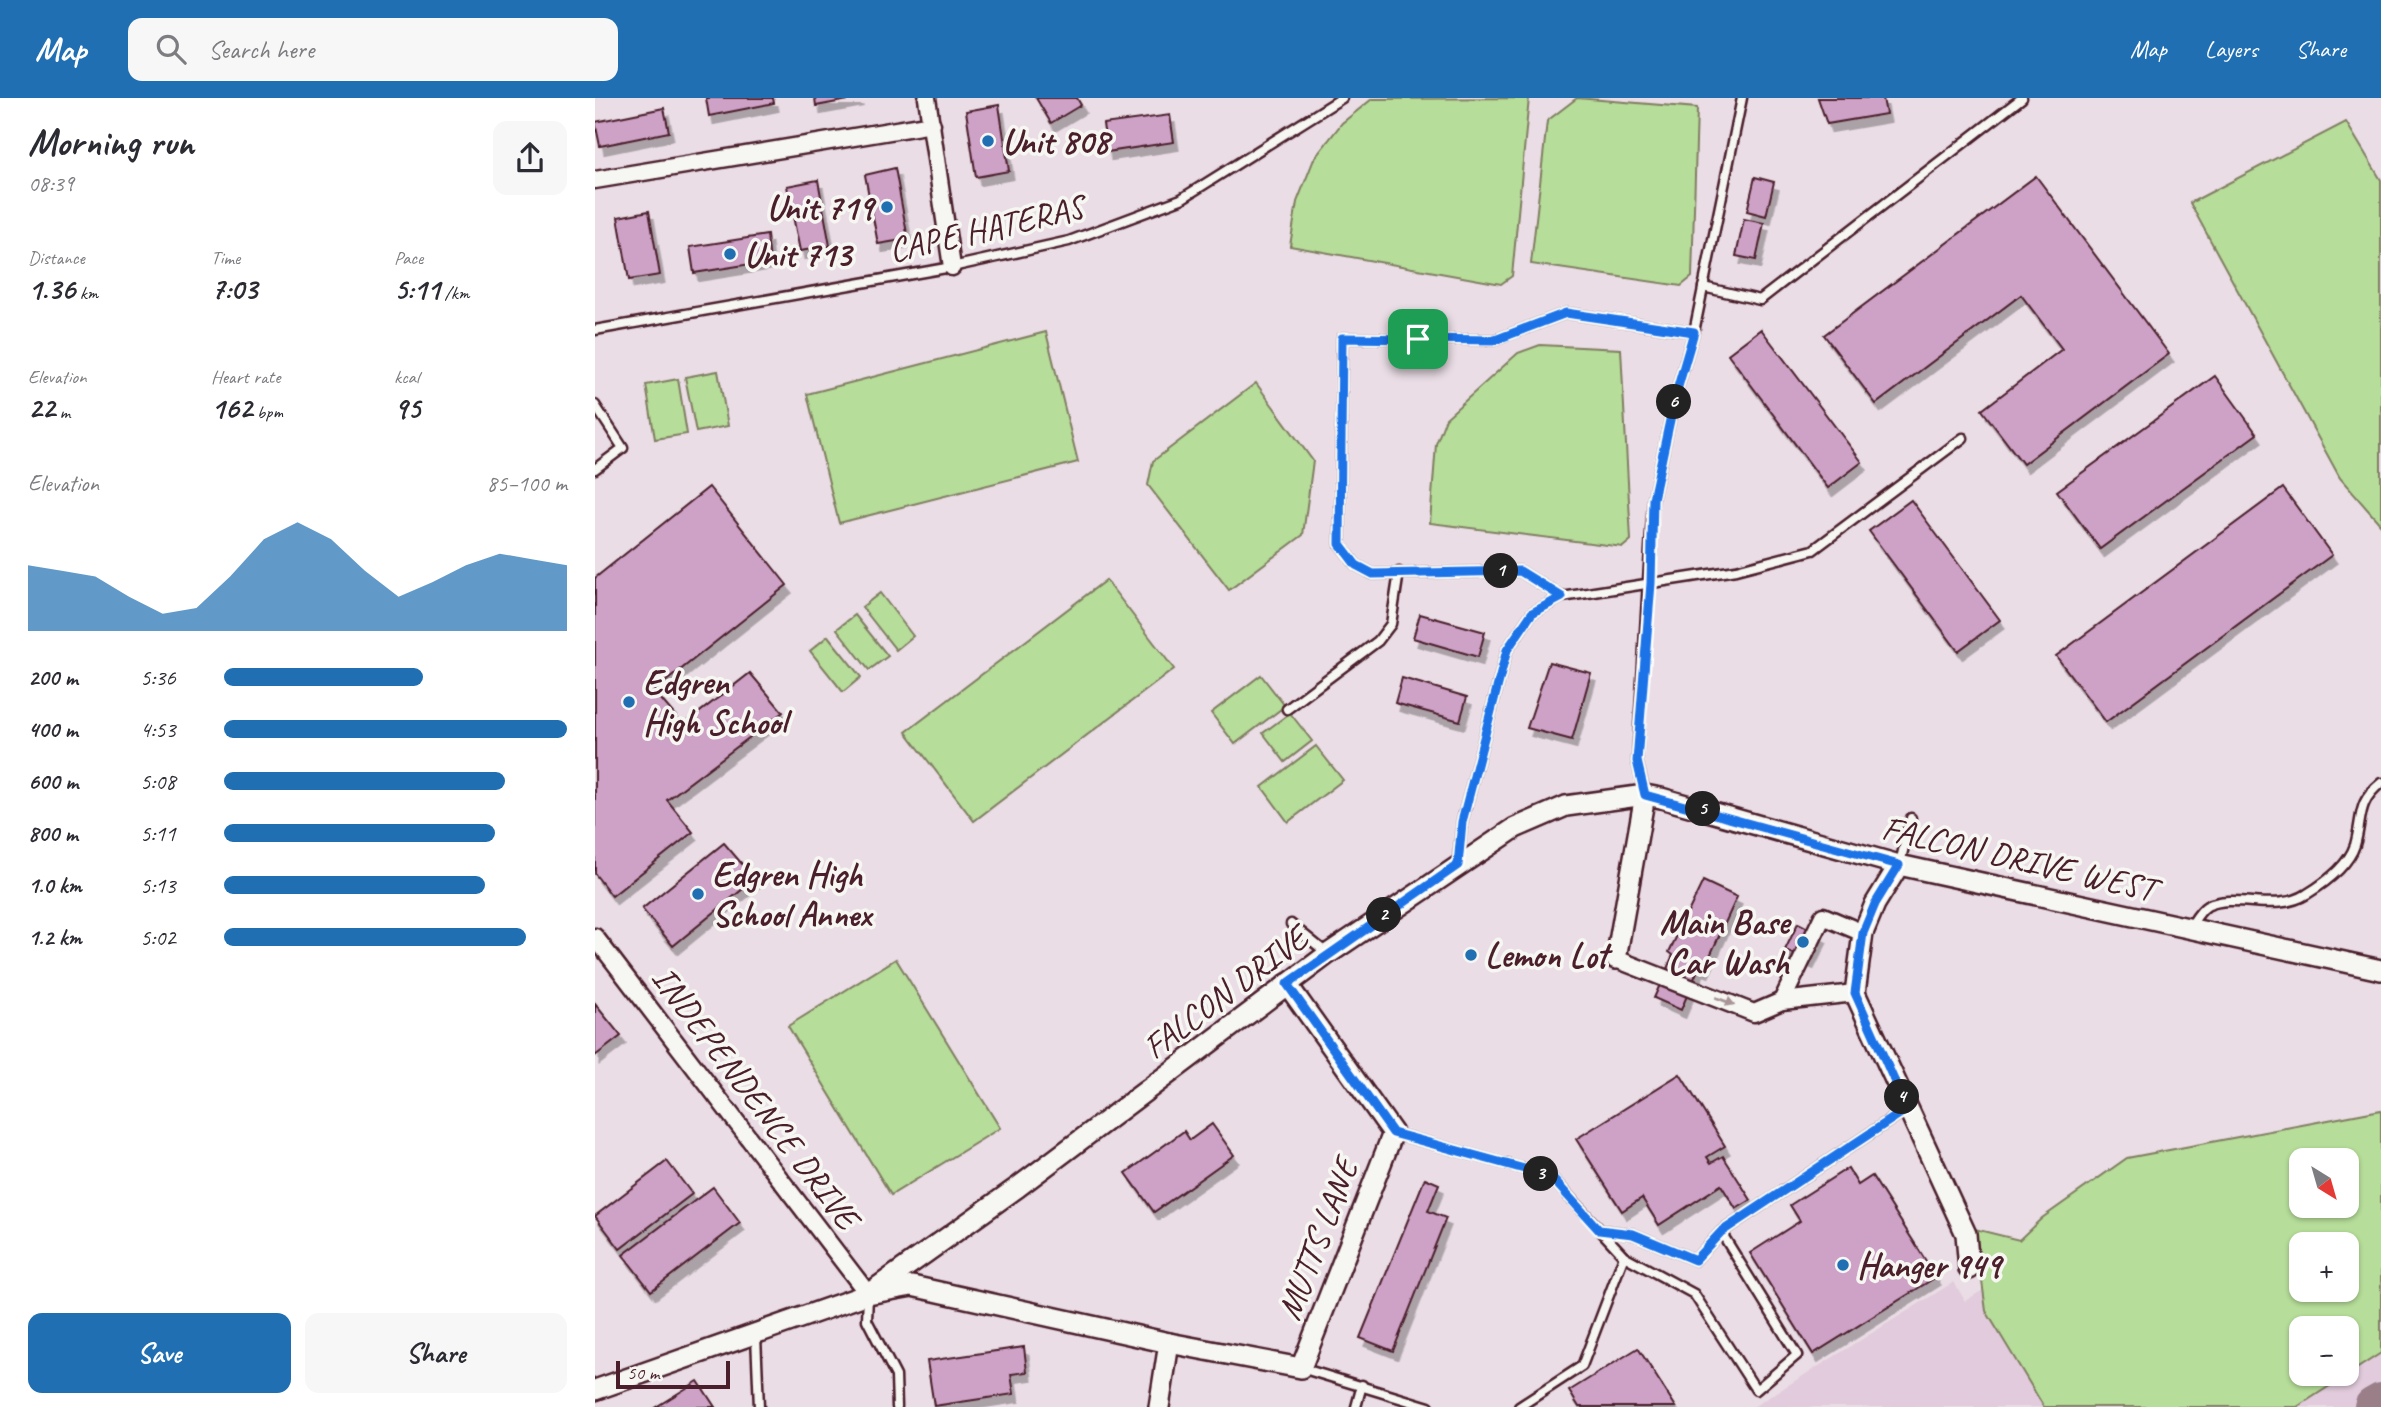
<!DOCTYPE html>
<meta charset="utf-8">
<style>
:root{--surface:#fff;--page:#f7f7f7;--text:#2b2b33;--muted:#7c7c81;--accent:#1f6fb2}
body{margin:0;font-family:Caveat,sans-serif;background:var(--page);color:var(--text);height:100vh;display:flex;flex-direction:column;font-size:26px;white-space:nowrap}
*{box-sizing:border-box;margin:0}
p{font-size:23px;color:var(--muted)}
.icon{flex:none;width:38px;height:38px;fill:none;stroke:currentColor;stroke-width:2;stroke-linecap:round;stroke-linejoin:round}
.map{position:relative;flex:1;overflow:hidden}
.side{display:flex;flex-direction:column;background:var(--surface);width:595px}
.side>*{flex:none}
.needle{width:46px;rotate:143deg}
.controls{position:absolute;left:1694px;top:1050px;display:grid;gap:14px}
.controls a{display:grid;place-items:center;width:70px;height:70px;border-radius:14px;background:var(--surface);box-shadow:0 2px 5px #0004;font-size:35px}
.scale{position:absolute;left:21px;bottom:18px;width:114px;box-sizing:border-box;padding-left:7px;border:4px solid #4a1f2b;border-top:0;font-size:19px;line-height:24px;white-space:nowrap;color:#4a1f2b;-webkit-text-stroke:5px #f6f6f2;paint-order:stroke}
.pin{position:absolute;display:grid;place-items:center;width:60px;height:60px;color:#fff;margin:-30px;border-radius:14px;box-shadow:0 4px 10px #0006}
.km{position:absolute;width:35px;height:35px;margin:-18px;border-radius:50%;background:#222;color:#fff;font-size:19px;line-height:35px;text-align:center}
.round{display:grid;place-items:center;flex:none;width:74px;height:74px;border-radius:14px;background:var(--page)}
.overview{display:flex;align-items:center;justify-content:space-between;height:119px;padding:0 28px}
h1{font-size:38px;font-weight:700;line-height:52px}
.stats{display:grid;grid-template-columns:repeat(3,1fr);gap:10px;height:119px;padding:7px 28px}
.stats div{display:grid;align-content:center}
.stats b{font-size:30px;font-weight:700}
.stats small{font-size:19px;font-weight:400}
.stats p{font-size:19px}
.chart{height:196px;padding:14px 28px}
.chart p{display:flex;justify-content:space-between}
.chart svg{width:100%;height:126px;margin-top:7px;fill:var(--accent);opacity:.7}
.action{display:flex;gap:14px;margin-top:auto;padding:14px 28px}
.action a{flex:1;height:80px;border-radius:14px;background:var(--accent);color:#fff;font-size:28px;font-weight:700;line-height:80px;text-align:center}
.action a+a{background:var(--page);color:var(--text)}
ul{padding:0 28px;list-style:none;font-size:23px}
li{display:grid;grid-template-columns:112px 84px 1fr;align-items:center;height:52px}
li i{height:18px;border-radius:9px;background:var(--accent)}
header{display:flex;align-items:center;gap:42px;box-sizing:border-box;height:98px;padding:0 35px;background:var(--accent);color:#fff}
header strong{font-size:33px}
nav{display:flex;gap:38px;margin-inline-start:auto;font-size:24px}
.search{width:490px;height:63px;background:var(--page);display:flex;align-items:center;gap:18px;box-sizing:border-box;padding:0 24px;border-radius:14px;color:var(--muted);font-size:26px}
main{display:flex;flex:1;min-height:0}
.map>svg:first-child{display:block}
.built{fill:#e1cbdc}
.green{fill:#b6dd99;stroke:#807e62;stroke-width:2;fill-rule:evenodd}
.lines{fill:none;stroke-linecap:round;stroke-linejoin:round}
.taxiway{stroke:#9a7e88;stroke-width:40}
.building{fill:#cda2c6;stroke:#4a1f2b;stroke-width:2;filter:url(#shadow)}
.service-casing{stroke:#4a1f2b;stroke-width:13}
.minor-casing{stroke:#4a1f2b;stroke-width:21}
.tertiary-casing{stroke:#4a1f2b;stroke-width:24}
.service{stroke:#f6f6f2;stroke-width:8}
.minor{stroke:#f6f6f2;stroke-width:16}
.tertiary{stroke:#f6f6f2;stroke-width:19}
.oneway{fill:#a99598}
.route-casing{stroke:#fff;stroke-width:14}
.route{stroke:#1a73e8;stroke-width:9}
.poi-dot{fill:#1f6fb2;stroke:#f6f6f2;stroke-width:2.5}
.labels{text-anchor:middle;stroke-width:7;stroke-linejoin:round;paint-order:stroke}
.poi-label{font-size:35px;font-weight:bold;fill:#4a1f2b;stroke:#f6f6f2;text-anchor:start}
.street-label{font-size:35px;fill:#4a1f2b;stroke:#f6f6f2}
</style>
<header>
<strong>Map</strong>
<div class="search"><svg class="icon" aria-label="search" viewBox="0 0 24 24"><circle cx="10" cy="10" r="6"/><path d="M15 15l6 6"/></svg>Search here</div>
<nav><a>Map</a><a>Layers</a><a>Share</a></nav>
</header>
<main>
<section class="side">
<div class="overview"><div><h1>Morning run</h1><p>08:39</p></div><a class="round"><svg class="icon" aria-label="share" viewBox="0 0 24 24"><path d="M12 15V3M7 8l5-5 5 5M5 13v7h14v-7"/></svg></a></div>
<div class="stats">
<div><p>Distance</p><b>1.36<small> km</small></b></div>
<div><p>Time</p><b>7:03</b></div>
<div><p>Pace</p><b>5:11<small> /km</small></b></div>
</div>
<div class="stats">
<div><p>Elevation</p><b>22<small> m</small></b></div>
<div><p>Heart rate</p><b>162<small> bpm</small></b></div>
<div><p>kcal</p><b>95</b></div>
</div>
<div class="chart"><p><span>Elevation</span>85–100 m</p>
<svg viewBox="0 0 160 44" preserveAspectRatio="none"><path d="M0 44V21L10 23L20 25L30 32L40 38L50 36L60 25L70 12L80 6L90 12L100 23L110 32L120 27L130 21L140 17L150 19L160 21V44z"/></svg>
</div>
<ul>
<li><b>200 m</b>5:36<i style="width:58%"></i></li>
<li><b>400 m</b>4:53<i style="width:100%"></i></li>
<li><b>600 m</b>5:08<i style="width:82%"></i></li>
<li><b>800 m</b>5:11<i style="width:79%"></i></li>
<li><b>1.0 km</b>5:13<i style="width:76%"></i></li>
<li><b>1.2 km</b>5:02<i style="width:88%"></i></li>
</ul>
<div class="action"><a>Save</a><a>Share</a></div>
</section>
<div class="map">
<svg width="1786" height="1309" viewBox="0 0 1786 1309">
<defs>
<filter id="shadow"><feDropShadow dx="4.5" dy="8" stdDeviation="0" flood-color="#0004"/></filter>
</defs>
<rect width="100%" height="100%" fill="#eadde5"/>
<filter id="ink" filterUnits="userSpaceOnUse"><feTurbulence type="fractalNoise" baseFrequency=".0143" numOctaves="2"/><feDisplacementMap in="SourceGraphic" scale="14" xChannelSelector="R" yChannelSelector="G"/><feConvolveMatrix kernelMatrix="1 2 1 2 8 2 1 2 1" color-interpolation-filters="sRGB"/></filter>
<g filter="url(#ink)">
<!-- built -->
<g class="built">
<polygon points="1441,1160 1542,1309 1158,1309 1359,1184 1370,1203"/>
<polygon points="1786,1221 1786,1309 1586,1309 1706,1276 1752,1276"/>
</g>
<!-- green -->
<g class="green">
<polygon points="934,0 917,178 906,186 695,148 702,104 719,61 747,25 777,1"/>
<polygon points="982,0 1102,10 1097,179 1086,188 936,166 952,23"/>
<polygon points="1751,24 1786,82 1786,427 1745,380 1595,105"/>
<polygon points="451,234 483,364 244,425 212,296"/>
<polygon points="945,247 1026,251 1036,442 1028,449 835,425 841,346 851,320 923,255"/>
<polygon points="123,273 133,328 101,334 90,279"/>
<polygon points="83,281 92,336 60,341 51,287"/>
<polygon points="661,285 718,363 708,437 634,492 553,387 558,363"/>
<polygon points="511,482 579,571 379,723 311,634"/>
<polygon points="285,495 318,538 301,552 267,509"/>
<polygon points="260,517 293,558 274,572 242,531"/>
<polygon points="233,538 266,579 248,594 215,553"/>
<polygon points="666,577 690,608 640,646 616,615"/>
<polygon points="695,615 717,643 690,664 668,635"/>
<polygon points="721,648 748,682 693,724 667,689"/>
<polygon points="301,861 405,1030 296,1097 193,928"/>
<path d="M1786,1012v243l-84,54h-253l-58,-96 -11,-82 44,11 23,-22 85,-60zM1706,1062h46v46h-46zM1706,1146h46v46h-46zM1706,1230h46v46h-46z"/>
</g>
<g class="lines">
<!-- taxiway -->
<polyline class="taxiway" points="1779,1309 1786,1305"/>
</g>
<!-- building -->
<g class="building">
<polygon points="111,0 178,0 179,5 114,18"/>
<polygon points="220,0 264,0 221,8"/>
<polygon points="441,0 482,0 486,7 456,25"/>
<polygon points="1223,0 1288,0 1291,16 1232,26"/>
<polygon points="404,7 414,73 381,79 371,13"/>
<polygon points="69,10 74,34 5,48 0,24"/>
<polygon points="575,17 579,44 512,54 508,26"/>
<polygon points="300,70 313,141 283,146 270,77"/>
<polygon points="1441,78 1574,256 1428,366 1387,312 1467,251 1426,197 1281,306 1229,237"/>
<polygon points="1160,79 1179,84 1171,118 1152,113"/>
<polygon points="223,82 235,148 205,153 192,88"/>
<polygon points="54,113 65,177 34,182 23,119"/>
<polygon points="1149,121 1169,125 1161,162 1141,158"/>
<polygon points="172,137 175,163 99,175 95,149"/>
<polygon points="1166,231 1267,364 1233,390 1133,256"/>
<polygon points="1620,278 1662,336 1505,451 1462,393"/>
<polygon points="114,389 192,487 59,593 88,627 155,575 188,614 72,702 98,734 17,798 0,776 0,480"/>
<polygon points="1688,390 1737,457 1511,624 1461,558"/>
<polygon points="1316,402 1405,522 1363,553 1274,433"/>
<polygon points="825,516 890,534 883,559 818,540"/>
<polygon points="954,564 996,575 977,642 932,630"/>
<polygon points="807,580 872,599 865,623 800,605"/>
<polygon points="129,745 160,781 78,848 47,811"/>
<polygon points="1108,783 1142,799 1109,871 1104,869 1086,912 1059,900 1078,857 1074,854"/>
<polygon points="1203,825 1227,837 1214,863 1190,852"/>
<polygon points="0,906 26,938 0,958"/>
<polygon points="1085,976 1130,1048 1112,1059 1116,1065 1128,1058 1156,1102 1141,1111 1126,1087 1064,1127 1047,1100 1027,1113 981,1041"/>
<polygon points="617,1026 639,1057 559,1114 531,1075 589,1033 595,1042"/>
<polygon points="72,1063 97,1096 25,1151 0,1118"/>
<polygon points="1253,1070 1263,1087 1277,1078 1341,1179 1218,1256 1155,1155 1205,1123 1195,1107"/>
<polygon points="830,1080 844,1086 833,1113 851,1120 798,1253 765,1240"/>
<polygon points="118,1089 145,1125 56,1193 28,1157"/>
<polygon points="429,1249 432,1274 416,1276 419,1296 339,1308 332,1263"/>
<polygon points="1043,1250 1081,1309 984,1309 974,1293"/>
<polygon points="103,1283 120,1309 61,1309"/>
</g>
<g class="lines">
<!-- service casing -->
<g class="service-casing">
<g id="service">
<polyline points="1108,189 1165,202 1427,0"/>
<polyline points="0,232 357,169 474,143 586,101 747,0"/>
<polyline points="0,307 28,350 0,371"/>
<polyline points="967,499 925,473 778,476 761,467 745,446 747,240 900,242 971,215 1099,234"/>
<polyline points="692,611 783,543 796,526 804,474"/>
<polyline points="1050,696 1042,663 1058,401 1080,299 1099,234 1147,0"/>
<polyline points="863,764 867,724 912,552 937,515 967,499 1141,472 1218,452 1368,340"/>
<polyline points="1305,765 1316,720"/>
<polyline points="696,826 733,856"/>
<path d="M1595,829c4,-6 10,-17 17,-21 29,-14 69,8 100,-12 18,-11 41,-28 48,-49 8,-27 1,-42 26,-62"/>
<polyline points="798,1035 955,1078 1029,1158 1099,1196 1161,1292 1202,1257 1126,1134"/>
<polyline points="1005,1132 1038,1136 1100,1162 1126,1134 1312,1011"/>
<polyline points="273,1197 272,1222 301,1278 302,1309"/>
<polyline points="161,1238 164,1309"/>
<polyline points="706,1270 834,1309"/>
<polyline points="761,1309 767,1287"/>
<polyline points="924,1309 987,1268 1029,1158"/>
</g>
</g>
<!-- minor casing -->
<g class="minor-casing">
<g id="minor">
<polyline points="332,0 357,169"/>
<polyline points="0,82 337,26"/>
<polyline points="0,839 273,1196"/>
<polyline points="1021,861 1159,915 1187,903 1260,895"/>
<polyline points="1187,903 1228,818 1268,835"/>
</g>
</g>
<!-- tertiary casing -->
<g class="tertiary-casing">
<g id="tertiary">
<polyline points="1304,767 1280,806 1268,835 1260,895 1371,1136 1374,1171"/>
<polyline points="1021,861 1050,697"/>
<polyline points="273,1196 423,1089 733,856 920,730 971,708 1050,697 1066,700 1304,767 1786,872"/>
<polyline points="0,1292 273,1196 317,1188 574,1245 706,1270 798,1035 692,886"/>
<polyline points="564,1309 574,1245"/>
</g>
</g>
<!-- service -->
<use href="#service" class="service"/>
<!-- minor -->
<use href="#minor" class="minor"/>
<!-- tertiary -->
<use href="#tertiary" class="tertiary"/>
</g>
<!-- one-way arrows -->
<defs><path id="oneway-solid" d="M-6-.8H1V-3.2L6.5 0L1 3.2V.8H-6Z" transform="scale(1.75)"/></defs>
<use class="oneway" href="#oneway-solid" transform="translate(1130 903) rotate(21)"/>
</g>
<g class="lines" filter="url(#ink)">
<!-- route casing -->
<g class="route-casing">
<polygon id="route" points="971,215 1099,234 1080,299 1058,401 1056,485 1042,663 1050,697 1304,767 1280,806 1268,835 1260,895 1312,1011 1126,1134 1100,1162 1038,1136 1004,1132 955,1078 798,1035 692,886 863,767 867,724 912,552 937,515 967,499 925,473 778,476 761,467 745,446 747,240 900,242"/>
</g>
<!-- route -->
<use href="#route" class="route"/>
</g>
<!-- markers -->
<g class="poi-dot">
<circle cx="393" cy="43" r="7"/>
<circle cx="292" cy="109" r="7"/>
<circle cx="135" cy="156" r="7"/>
<circle cx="34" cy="604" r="7"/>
<circle cx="103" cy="796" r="7"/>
<circle cx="1208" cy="844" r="7"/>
<circle cx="876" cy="857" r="7"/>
<circle cx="1248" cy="1167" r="7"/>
</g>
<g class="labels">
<!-- poi labels -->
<g class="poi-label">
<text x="407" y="55">Unit 808</text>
<text x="278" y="121" text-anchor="end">Unit 719</text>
<text x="149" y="168">Unit 713</text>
<text x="48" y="596">Edgren<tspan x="48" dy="40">High School</tspan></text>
<text x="117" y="788">Edgren High<tspan x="117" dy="40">School Annex</tspan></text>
<text x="1194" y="836" text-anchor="end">Main Base<tspan x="1194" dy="40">Car Wash</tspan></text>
<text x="890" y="869">Lemon Lot</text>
<text x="1262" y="1179">Hanger 949</text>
</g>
<!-- street labels -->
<g class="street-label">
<text transform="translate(391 130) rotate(-13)" y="12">CAPE HATERAS</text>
<text transform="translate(1424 760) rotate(13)" y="12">FALCON DRIVE WEST</text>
<text transform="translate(630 894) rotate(-37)" y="12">FALCON DRIVE</text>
<text transform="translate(161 999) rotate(53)" y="12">INDEPENDENCE DRIVE</text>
<text transform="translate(722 1141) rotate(-69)" y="12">MUTTS LANE</text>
</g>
</g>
</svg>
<div class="controls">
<a><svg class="needle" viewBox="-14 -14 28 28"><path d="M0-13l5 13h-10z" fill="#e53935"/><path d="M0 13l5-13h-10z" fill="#7c7c81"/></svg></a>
<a>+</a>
<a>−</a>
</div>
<div class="scale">50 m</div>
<div class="pin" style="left:823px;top:241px;background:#1e9e55"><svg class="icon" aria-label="arrive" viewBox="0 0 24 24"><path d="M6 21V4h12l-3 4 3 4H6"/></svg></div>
<b class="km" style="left:906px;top:473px">1</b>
<b class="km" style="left:789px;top:817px">2</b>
<b class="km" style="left:946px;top:1076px">3</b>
<b class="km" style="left:1307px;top:999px">4</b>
<b class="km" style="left:1108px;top:711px">5</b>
<b class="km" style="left:1079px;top:304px">6</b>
</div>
</main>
